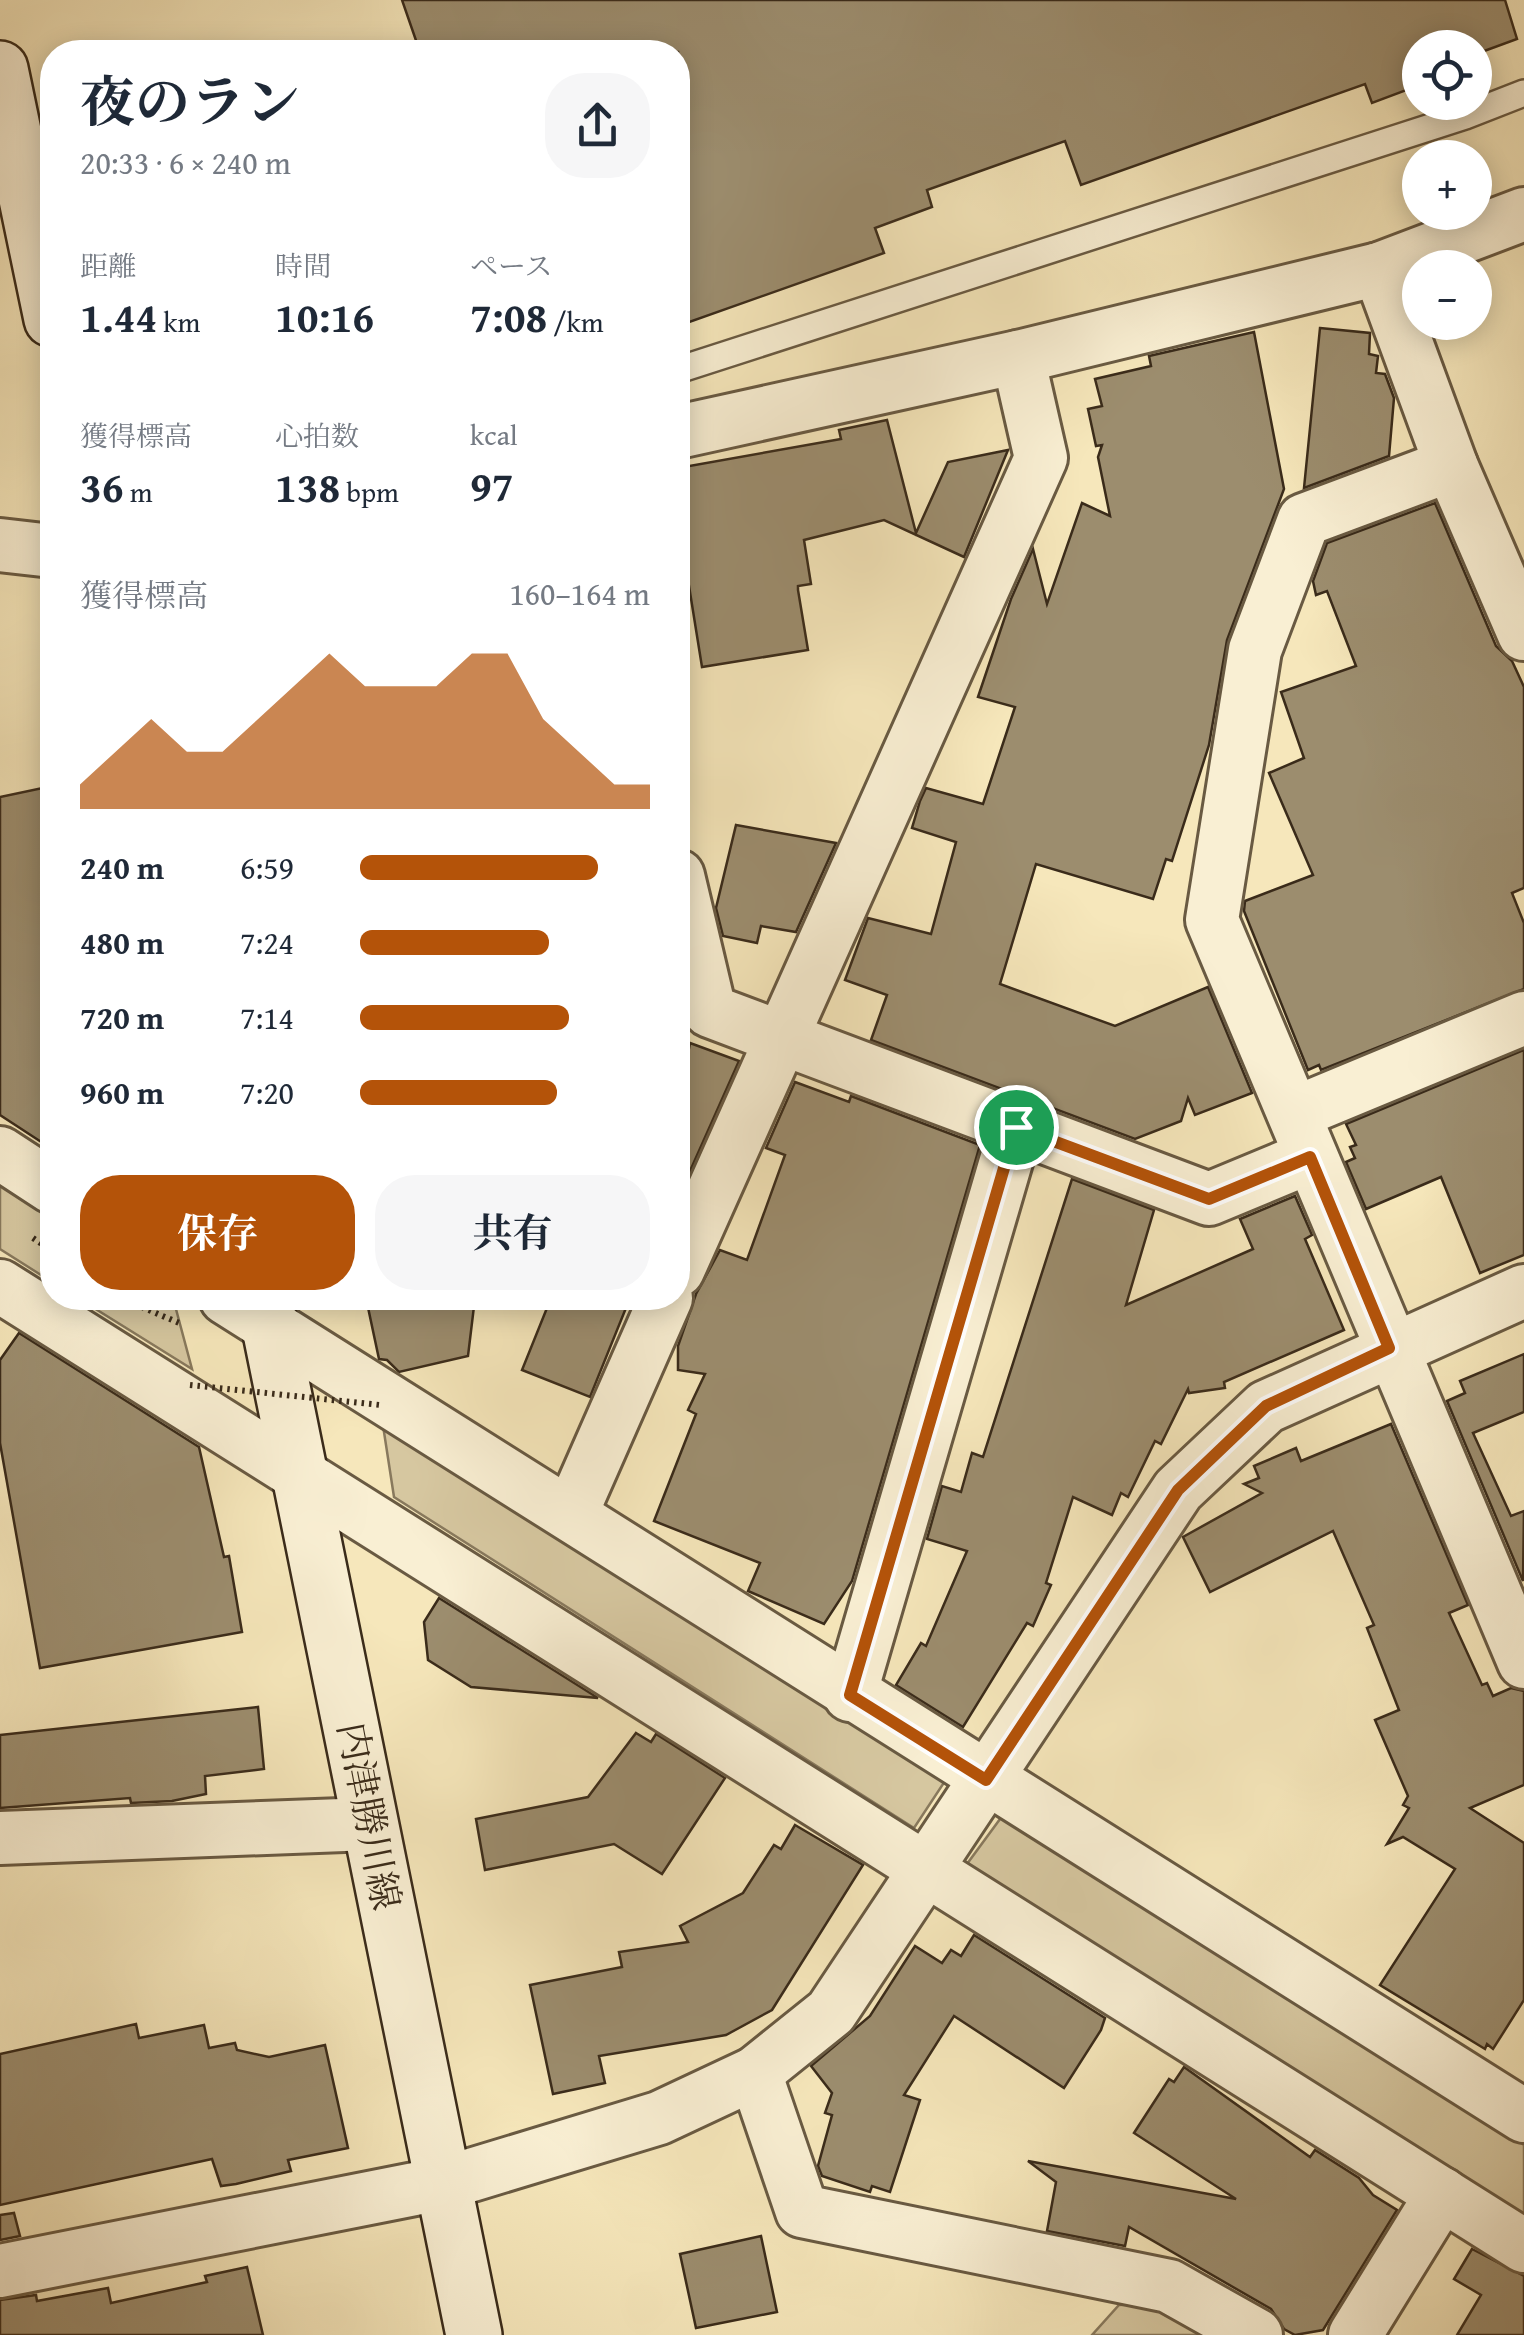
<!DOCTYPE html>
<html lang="ja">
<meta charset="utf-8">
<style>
:root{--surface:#fff;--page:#f6f6f7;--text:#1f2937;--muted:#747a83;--accent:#b45309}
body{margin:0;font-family:"Gentium Book Plus","Noto Serif JP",serif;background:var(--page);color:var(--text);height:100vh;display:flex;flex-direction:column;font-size:38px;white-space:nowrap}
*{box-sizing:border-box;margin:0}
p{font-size:32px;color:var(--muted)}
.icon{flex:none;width:55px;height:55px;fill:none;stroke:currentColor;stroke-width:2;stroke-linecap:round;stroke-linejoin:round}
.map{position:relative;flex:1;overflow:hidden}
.side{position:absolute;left:40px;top:40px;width:650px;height:1270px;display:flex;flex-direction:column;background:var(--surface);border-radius:40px;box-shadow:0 5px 25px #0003}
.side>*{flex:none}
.fabs{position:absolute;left:1402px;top:30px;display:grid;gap:20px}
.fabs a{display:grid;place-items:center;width:90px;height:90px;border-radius:50%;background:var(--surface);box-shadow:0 5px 25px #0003;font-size:50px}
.pin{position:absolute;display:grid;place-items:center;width:85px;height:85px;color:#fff;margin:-42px;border:5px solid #fff;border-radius:50%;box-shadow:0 2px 10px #0007}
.round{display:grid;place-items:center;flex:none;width:105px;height:105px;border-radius:40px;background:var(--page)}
.summary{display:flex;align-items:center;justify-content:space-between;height:170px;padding:0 40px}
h1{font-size:55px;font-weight:700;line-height:75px}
.metrics{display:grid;grid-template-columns:repeat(3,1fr);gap:15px;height:170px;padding:10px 40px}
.metrics div{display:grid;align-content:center}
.metrics b{font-size:42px;font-weight:700}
.metrics small{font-size:28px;font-weight:400}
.metrics p{font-size:28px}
.chart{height:280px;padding:20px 40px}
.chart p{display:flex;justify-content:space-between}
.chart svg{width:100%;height:180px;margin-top:10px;fill:var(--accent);opacity:.7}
.cta{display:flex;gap:20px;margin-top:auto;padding:20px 40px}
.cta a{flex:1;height:115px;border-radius:40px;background:var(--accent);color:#fff;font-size:40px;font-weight:700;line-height:115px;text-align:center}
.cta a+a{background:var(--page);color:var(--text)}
ul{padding:0 40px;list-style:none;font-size:32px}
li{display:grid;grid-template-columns:160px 120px 1fr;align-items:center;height:75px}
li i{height:25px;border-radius:12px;background:var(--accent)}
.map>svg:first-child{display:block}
.green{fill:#d6c7a0;stroke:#88795d;stroke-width:2.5}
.building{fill:#9c8d6e;stroke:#3a2b1a;stroke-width:2.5}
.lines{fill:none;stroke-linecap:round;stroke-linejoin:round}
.service-casing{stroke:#695a42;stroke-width:30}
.minor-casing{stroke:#695a42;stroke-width:58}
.secondary-casing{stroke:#3a2b1a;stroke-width:60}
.path{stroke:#3a2b1a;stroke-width:6;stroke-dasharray:2.5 5;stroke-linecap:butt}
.service{stroke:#f9efd3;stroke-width:25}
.minor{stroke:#f9efd3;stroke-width:52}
.secondary{stroke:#f9efd3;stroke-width:55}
.path-bridge{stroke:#3a2b1a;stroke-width:6;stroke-dasharray:2.5 5;stroke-linecap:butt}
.route-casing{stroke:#fff;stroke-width:20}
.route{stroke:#b45309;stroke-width:12}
.labels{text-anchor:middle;stroke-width:8;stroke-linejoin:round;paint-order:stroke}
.street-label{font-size:38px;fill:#3a2b1a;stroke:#f9efd3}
</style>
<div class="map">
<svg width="1524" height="2335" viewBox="0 0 1524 2335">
<rect width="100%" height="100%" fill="#f6e7bb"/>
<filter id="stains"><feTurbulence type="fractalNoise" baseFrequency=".002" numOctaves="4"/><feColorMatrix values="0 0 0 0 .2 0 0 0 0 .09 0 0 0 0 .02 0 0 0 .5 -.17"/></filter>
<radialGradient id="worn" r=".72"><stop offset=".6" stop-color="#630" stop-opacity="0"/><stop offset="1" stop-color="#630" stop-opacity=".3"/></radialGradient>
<!-- green -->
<g class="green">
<polygon points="0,1180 52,1214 52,1282 0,1249"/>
<polygon points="78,1298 173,1298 192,1369"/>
<polygon points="382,1419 947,1778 914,1828 394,1497"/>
<polygon points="1003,1815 1524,2145 1524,2216 967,1864"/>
<polygon points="1144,2304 1203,2335 1092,2335 1119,2305"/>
</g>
<!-- building -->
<g class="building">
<polygon points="402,0 1505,0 1517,39 1476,54 1480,62 1475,64 1475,48 1420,48 1420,85 1372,103 1365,84 1081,185 1065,141 927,190 932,207 875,228 884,253 678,326 678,52 420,52"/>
<polygon points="1320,328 1370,333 1369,354 1378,356 1376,373 1385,374 1394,398 1389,456 1304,488"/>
<polygon points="1254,332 1284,489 1227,640 1209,745 1172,861 1166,859 1153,899 1036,864 1000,984 1115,1026 1208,987 1252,1093 1195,1115 1188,1098 1181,1121 1135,1139 871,1040 887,995 845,980 868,918 931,934 956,842 912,828 920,801 926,788 983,804 1015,707 978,697 1011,599 1033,549 1047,604 1082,503 1110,516 1098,457 1102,445 1096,446 1088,409 1102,406 1095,379 1151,366 1149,356"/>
<polygon points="887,420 916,533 948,462 1008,450 964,557 884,520 804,540 811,584 798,586 798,590 808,650 702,667 685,561 678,563 678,468 841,439 839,430"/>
<polygon points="1435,503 1496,646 1512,661 1524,687 1524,888 1512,893 1524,923 1524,989 1321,1070 1319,1065 1308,1070 1244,911 1245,901 1313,875 1269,773 1304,758 1281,692 1356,666 1327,591 1316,595 1313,581 1327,543"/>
<polygon points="52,786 52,1149 0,1115 0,797"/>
<polygon points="736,825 836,843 796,932 761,926 757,943 723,936 716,908"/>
<polygon points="690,1043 739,1061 678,1198 678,1106"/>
<polygon points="1524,1050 1524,1255 1480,1273 1441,1177 1366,1209 1346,1162 1355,1158 1350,1147 1356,1145 1346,1124"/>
<polygon points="795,1082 849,1102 851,1096 980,1145 852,1581 824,1624 748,1591 760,1563 654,1521 696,1414 688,1410 705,1374 678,1370 678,1346 696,1294 720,1250 747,1260 785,1155 766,1148"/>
<polygon points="1072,1179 1154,1210 1126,1305 1253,1249 1240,1219 1295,1196 1312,1235 1305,1239 1344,1330 1224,1382 1225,1388 1189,1393 1188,1389 1161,1444 1155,1441 1128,1497 1121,1493 1112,1515 1073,1497 1046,1583 1051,1585 1033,1626 1027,1623 963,1727 896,1685 921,1643 926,1646 967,1551 927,1539 942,1486 961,1492 972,1453 983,1457"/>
<polygon points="366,1298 475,1298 468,1356 399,1372 387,1360 379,1359"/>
<polygon points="551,1298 630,1298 590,1397 522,1370"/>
<polygon points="19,1333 199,1447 224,1557 229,1556 242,1632 40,1668 0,1443 0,1360"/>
<polygon points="1524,1354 1524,1412 1473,1433 1511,1516 1524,1511 1523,1581 1447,1401 1465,1393 1460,1381"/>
<polygon points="1391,1424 1468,1605 1449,1613 1482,1685 1487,1683 1493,1696 1511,1688 1524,1691 1524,1785 1470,1808 1524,1843 1524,2000 1493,2049 1487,2044 1485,2049 1380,1985 1455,1869 1403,1837 1387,1844 1409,1808 1403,1805 1408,1796 1375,1720 1399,1710 1367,1628 1374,1625 1333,1531 1210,1592 1183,1537 1262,1493 1244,1484 1259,1478 1254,1466 1296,1448 1301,1461"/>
<polygon points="439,1598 598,1698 471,1687 428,1660 424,1622"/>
<polygon points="258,1707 264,1769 205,1776 206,1794 172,1801 131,1803 130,1798 0,1808 0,1735"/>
<polygon points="636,1733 651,1742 656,1734 725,1778 662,1874 614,1844 485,1870 476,1819 588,1797"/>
<polygon points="795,1825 863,1865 772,2010 726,2035 599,2056 605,2083 553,2094 530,1985 622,1967 619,1952 688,1942 680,1926 743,1893 774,1845 781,1849"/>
<polygon points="974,1935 1105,2018 1101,2030 1064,2088 954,2016 904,2095 920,2100 890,2192 872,2186 870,2192 822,2176 818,2166 832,2115 825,2113 832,2093 811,2066 870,2016 915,1946 942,1963 951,1950 961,1956"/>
<polygon points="136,2024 139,2038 204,2025 209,2048 235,2043 237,2050 269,2057 325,2045 348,2148 288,2160 291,2171 236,2184 221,2186 212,2159 0,2205 0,2054"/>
<polygon points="1184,2067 1310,2157 1315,2150 1359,2178 1373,2195 1397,2210 1323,2330 1295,2335 1284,2329 1271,2309 1129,2227 1125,2246 1047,2231 1056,2182 1028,2161 1236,2199 1134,2133 1169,2079 1174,2082"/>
<polygon points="14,2213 20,2236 0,2240 0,2215"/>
<polygon points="761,2236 777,2312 696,2328 680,2254"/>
<polygon points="1472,2249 1524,2276 1524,2335 1457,2335 1481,2295 1454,2279"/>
<polygon points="247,2267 263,2335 0,2335 0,2300 36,2295 37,2301 108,2288 111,2303 207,2282 205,2276"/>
</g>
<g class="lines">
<!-- service casing -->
<g class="service-casing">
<polyline id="service" points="678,370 1465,116 1524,93"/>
</g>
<!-- minor casing -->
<g class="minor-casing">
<g id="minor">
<polyline points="1379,269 1451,465 1524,634"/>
<polyline points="678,432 1018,357 1379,269 1524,214"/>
<polyline points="1451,465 1304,520 1255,650 1212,920 1524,1662"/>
<polyline points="0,545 52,551"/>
<polyline points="678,876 710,1011 1209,1199 1310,1157"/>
<polyline points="1295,1113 1524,1018"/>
<polyline points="0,1153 52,1187"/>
<polyline points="678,1270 1041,458 1018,357"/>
<polyline points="0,1286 1524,2246"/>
<polyline points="226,1298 1524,2116"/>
<polyline points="571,1514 666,1298"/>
<polyline points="850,1695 1016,1127"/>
<polyline points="0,1838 370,1824"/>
<polyline points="755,2073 802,2211 1169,2286 1256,2335"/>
<polyline points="0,2271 445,2183 659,2118 755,2073 831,2012 1178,1490 1266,1407 1524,1291"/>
<polyline points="1355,2335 1442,2194"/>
</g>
</g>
<!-- secondary casing -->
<g class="secondary-casing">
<g id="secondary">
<polyline points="0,69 52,319"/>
<polyline points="264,1298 474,2335"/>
</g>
</g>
<!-- path -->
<g class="path">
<polyline points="33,1238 52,1251"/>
<polyline points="135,1304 179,1323"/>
</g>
<!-- service -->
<use href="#service" class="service"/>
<!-- minor -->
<use href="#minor" class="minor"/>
<!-- secondary -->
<use href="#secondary" class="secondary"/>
<!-- path-bridge -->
<polyline class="path-bridge" points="190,1385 380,1405"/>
</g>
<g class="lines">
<!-- route casing -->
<g class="route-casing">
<polygon id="route" points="1016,1127 1209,1199 1310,1157 1389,1348 1266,1406 1178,1490 986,1780 850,1695"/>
</g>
<!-- route -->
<use href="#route" class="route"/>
</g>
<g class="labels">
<!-- street labels -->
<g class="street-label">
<text transform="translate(369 1816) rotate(79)" y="13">内津勝川線</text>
</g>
</g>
<rect width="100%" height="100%" filter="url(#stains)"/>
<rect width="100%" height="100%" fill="url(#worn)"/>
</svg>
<div class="fabs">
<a><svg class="icon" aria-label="locate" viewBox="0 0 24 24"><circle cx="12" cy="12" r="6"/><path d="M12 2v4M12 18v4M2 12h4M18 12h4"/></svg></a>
<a>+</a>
<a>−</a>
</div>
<div class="pin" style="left:1016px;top:1127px;background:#1e9e55"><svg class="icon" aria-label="arrive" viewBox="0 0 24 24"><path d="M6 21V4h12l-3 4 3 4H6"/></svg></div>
<section class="side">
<div class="summary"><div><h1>夜のラン</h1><p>20:33 · 6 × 240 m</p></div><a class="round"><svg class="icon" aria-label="share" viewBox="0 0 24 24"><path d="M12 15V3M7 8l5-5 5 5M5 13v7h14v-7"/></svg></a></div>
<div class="metrics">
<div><p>距離</p><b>1.44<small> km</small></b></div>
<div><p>時間</p><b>10:16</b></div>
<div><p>ペース</p><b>7:08<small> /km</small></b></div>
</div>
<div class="metrics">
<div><p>獲得標高</p><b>36<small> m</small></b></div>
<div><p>心拍数</p><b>138<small> bpm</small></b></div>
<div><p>kcal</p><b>97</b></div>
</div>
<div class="chart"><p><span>獲得標高</span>160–164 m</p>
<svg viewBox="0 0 160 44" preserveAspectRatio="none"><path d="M0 44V38L10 30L20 22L30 30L40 30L50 22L60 14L70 6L80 14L90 14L100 14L110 6L120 6L130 22L140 30L150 38L160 38V44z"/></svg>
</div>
<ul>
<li><b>240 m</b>6:59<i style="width:82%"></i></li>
<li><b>480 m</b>7:24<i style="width:65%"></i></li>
<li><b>720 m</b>7:14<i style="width:72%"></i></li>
<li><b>960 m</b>7:20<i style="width:68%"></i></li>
</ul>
<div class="cta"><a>保存</a><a>共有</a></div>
</section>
</div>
